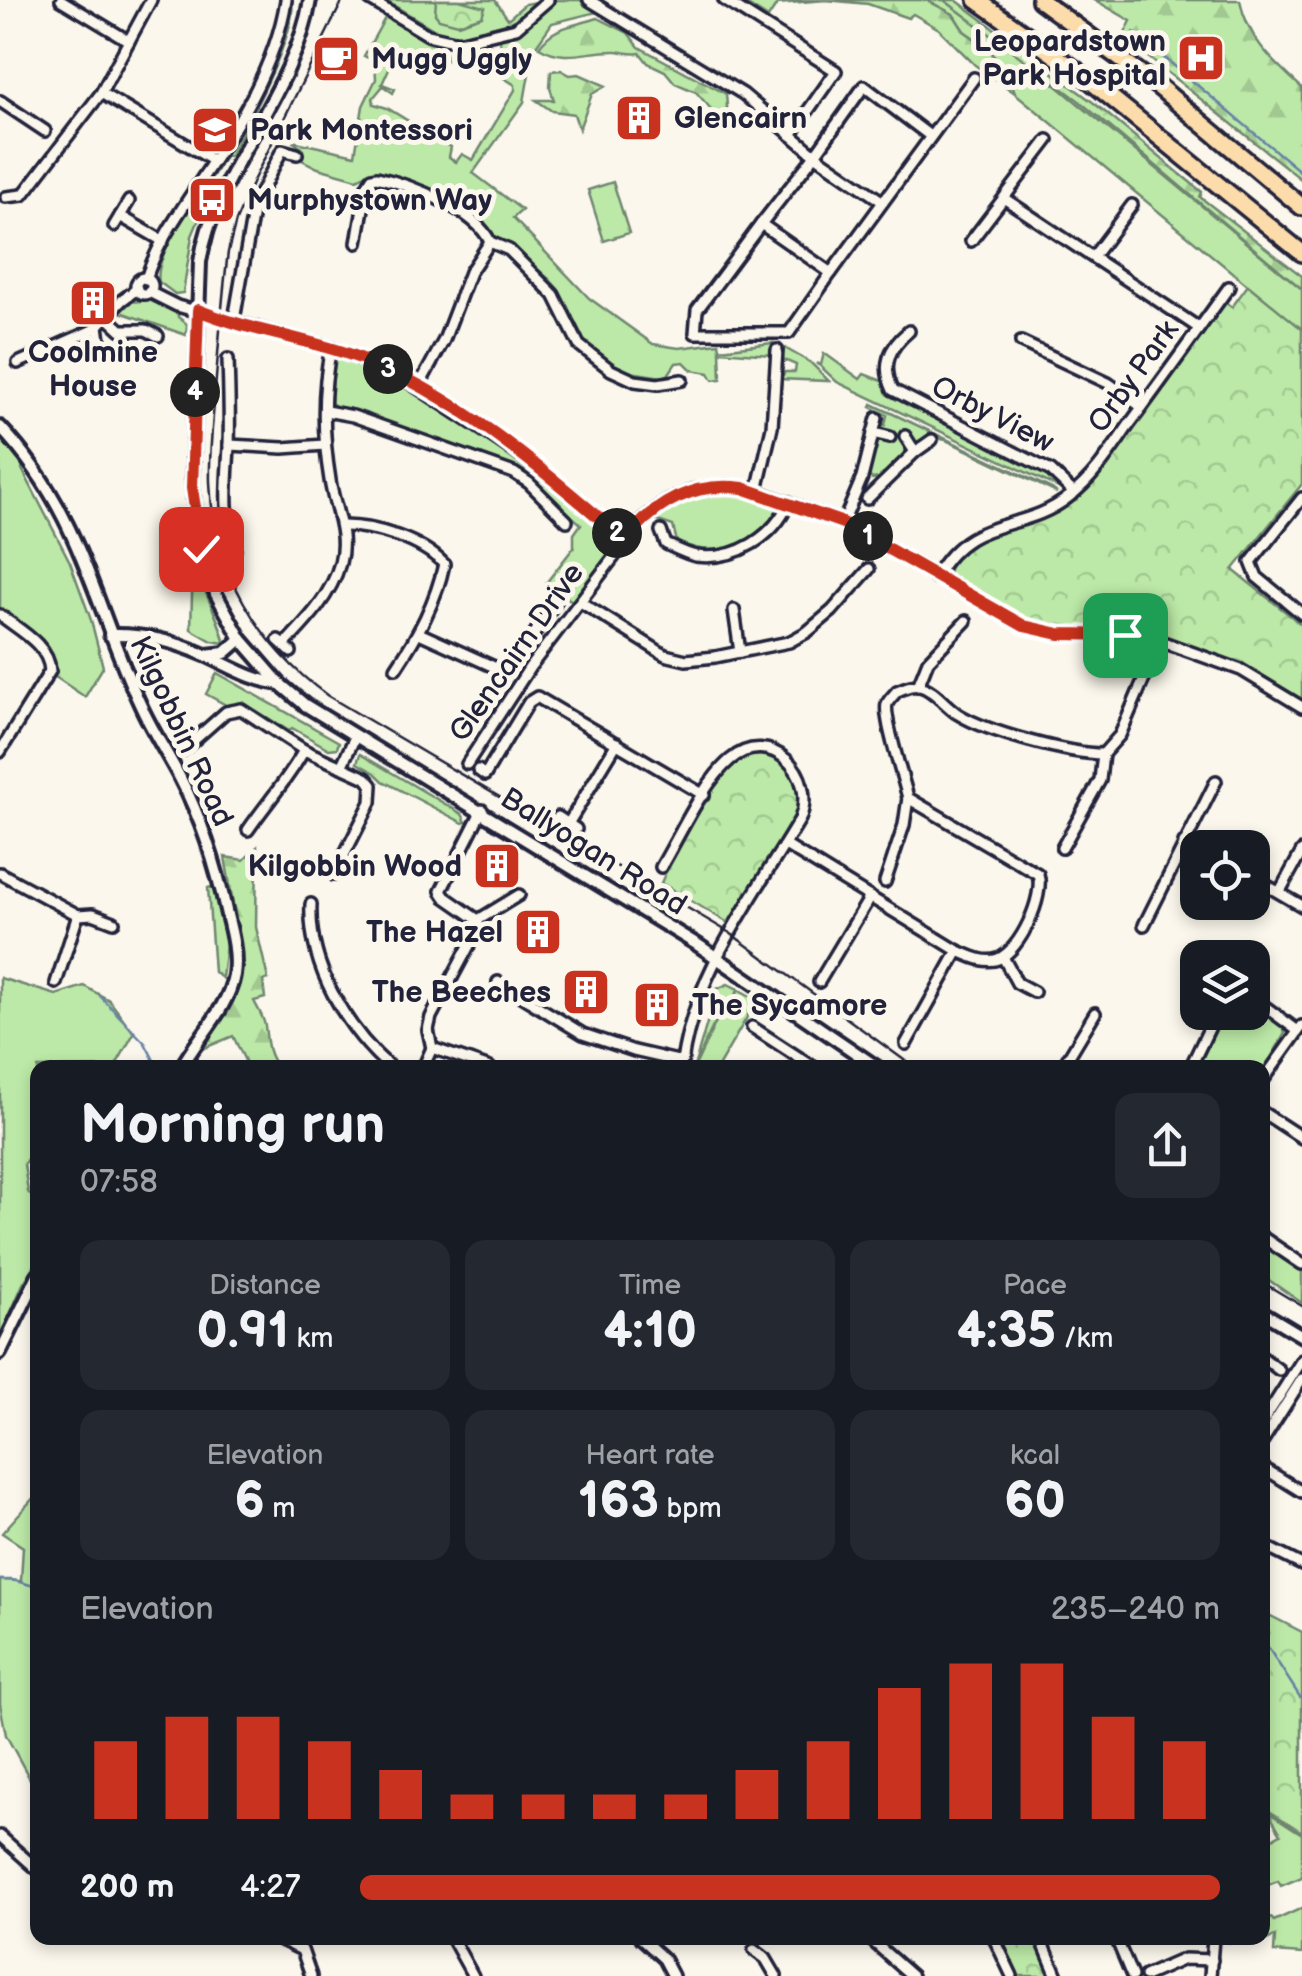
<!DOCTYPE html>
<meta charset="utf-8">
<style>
:root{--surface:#171b24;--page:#242831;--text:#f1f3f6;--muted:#9ea1a6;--accent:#c8321e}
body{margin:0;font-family:"Balsamiq Sans",sans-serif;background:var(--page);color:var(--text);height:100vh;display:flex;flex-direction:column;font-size:38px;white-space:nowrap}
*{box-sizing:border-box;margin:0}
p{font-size:32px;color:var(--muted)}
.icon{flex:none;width:55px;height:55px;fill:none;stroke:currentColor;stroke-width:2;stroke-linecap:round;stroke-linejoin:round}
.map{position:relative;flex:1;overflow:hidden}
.side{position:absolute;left:30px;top:1060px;width:1240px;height:885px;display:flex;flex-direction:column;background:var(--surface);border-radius:20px;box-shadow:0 5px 15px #0003}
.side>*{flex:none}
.buttons{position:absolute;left:1180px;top:830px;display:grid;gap:20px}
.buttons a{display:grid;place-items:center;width:90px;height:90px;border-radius:20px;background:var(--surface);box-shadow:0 5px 15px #0003;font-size:50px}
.pin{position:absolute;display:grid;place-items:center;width:85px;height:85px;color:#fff;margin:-42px;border-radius:20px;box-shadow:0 5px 15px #0006}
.km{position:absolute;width:50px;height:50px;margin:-25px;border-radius:50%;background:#222;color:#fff;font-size:28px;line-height:50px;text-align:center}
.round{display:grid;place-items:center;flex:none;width:105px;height:105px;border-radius:20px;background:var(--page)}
.head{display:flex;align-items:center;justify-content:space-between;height:170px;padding:0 50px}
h1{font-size:55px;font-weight:700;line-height:75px}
.stats{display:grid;grid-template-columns:repeat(3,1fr);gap:15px;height:170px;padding:10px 50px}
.stats div{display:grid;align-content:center;border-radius:20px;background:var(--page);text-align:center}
.stats b{font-size:50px;font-weight:700}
.stats small{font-size:28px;font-weight:400}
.stats p{font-size:28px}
.chart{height:280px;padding:20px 50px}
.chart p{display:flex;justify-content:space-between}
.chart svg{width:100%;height:180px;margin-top:10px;stroke:var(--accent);stroke-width:6}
ul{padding:0 50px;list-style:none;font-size:32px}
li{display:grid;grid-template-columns:160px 120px 1fr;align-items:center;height:75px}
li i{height:25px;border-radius:12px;background:var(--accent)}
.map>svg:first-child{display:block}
.grass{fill:#bce9a7;stroke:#6f8671;stroke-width:2.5}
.forest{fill:url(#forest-firs);stroke:#6f8671;stroke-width:2.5}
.park{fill:url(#park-crowns);stroke:#6f8671;stroke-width:2.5}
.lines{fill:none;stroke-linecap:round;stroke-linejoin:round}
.stream{stroke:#6781a7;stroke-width:2.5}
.minor-casing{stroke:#22223b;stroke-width:16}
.tertiary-casing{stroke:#22223b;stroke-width:18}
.motorway-casing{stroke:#22223b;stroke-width:22}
.minor{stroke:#fbf7ec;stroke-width:9}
.tertiary{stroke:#fbf7ec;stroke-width:10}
.motorway{stroke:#fddcac;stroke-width:15}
.tram{stroke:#22223b;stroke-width:2.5}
.route-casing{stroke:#fff;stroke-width:20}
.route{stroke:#c8321e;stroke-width:12}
.labels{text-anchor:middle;stroke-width:10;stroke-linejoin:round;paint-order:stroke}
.poi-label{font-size:30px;font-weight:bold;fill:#22223b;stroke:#fbf7ec;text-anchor:start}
.street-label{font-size:30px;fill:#22223b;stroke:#fbf7ec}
</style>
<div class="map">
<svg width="1302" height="1976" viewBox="0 0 1302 1976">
<defs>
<pattern id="forest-firs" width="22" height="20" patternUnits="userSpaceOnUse" patternTransform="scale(2.5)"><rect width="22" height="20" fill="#bce9a7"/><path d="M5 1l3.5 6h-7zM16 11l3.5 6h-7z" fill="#a1c891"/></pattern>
<pattern id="park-crowns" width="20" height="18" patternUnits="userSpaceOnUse" patternTransform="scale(2.5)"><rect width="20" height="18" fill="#bce9a7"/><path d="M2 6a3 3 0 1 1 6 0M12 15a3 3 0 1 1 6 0" fill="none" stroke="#a1c891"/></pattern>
</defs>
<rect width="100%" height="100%" fill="#fbf7ec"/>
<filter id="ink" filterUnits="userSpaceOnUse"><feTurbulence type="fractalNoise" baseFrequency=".01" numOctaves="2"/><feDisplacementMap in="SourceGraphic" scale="20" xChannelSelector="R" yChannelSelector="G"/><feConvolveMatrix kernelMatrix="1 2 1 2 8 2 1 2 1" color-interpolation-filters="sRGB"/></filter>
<g filter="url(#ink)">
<!-- grass -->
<g class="grass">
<path d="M292,0c6,33 -44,121 -62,156l-5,1 -14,22 -3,-2 68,-120z"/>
<polygon points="385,0 495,0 508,19 525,4 536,2 513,21 462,35 440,33"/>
<polygon points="555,0 580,0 597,12 552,23 532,52 500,46 500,37 526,26"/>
<polygon points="926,0 944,0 1016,52 1302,289 1302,330 1015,93 1009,76 988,48 964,31 953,14"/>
<polygon points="386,16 429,43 444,47 446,60 435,57 431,63 422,58 416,67 395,55 382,84 395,89 393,93 383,86 373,98 374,104 387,108 451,147 449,157 456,162 462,154 473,160 515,90 515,85 501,76 500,70 493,67 488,68 468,56 465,46 488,40 497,58 531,62 524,102 473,173 522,210 513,218 589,298 653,344 679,348 719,343 720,349 773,343 771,355 720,351 721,379 713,380 709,373 692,370 684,362 676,363 668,375 662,377 630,372 606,360 582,339 558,289 550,280 508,244 494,236 482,220 432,191 373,171 357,179 318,168 300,159 303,149 292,141 355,155 363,106 376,79 375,61 364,56"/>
<path d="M206,181l7,5 -21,50 -9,57 -8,1 -16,-12c-6,-24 33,-79 47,-101z"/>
<polygon points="613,182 629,233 604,241 588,190"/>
<polygon points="150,300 178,311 178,317 187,324 186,335 120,312 131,302"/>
<polygon points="783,347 811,363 829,381 780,379 785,372 795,372 796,365 782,359"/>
<polygon points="824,353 860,379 864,374 885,382 896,398 1053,474 1061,489 837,382 817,363 821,365"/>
<path d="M339,357c40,5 78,35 110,57 57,39 110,79 163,124v12l-37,53 -29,-20 28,-36v-13l7,-10 -66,-55 -178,-62 -6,-4 2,-40z"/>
<polygon points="872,404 1052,489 1057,493 946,440 931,437 916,442 908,433 907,452 880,478 872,479 865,472 874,442 879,439 891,441 893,434 879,428 878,424 885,425 887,415 871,407"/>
<path d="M0,435l23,27 -1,7 48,93 21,58 12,47 -18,30 -31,-21c1,-33 -30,-49 -54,-68z"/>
<path d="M705,495c25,0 53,-3 72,14l1,8c-32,31 -58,43 -101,25l-4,-16 -21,-7 28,-17z"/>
<path d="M193,562c6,18 32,69 31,81l-12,-2 -21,-12z"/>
<polygon points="217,673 339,742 337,748 329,749 292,728 289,731 244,703 226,705 206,694"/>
<polygon points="360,754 462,814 466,822 463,823 383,781 375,773 357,763"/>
<polygon points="215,886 226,944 222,978 214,972 208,888"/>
<polygon points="0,978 56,995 84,986 109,1000 134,1033 115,1067 38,1068 37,1143 24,1164 28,1192 37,1201 37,1262 23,1284 0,1337"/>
<polygon points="738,989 757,1000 718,1067 694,1068 720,1013 736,999"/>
<polygon points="1253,1004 1281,1024 1285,1033 1263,1072 1262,1068 1226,1067 1220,1063 1198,1067 1224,1013 1252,1012"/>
<polygon points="1262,1240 1302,1269 1302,1303 1263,1276"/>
<polygon points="37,1494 37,1792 6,1735 0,1704 0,1580 21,1581 23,1547 2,1533"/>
<polygon points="1268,1812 1302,1834 1302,1877 1281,1886 1278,1881 1263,1887 1263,1843 1281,1834"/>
<polygon points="1302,1908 1302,1954 1274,1952 1275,1936 1258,1944 1227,1942 1228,1938 1262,1938 1263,1922 1271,1918 1274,1921"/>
</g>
<!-- forest -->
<g class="forest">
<polygon points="740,0 926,0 953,14 964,31 988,48 1009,76 1015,93 975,65 939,29 913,14 908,18 868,4 826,0 777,4 768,18"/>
<polygon points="944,0 956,0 1094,103 1202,192 1200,197 1302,276 1302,289 1078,100"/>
<path d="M1095,0h145c7,39 34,62 62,88v92l-179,-143 8,-16z"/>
<path d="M598,18l30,15 11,14 87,47 2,24 -17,-9 -15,-17 -21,-9 -10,-12 -17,-8 -8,-10c-9,2 -14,-1 -23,-2 -30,-1 -51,12 -78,-4 15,-22 36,-21 59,-29z"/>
<polygon points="561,70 570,75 579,74 606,86 592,94 579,129 574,114 552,111 536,100 554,100 550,88 551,71"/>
<path d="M257,847l-1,80 12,52 -5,2 2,17 -11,3c4,8 10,17 11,25 2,15 2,29 13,41h-30l-15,-31 -36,15 43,-71 -3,-54 -12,-69 19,3z"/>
<path d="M728,984l10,5c-3,15 -10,15 -18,26 -11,14 -17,37 -26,52l23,-78z"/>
</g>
<!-- park -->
<g class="park">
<polygon points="436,0 459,0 485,7 482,16 458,24 439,19 435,14"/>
<path d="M1248,285l54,44v155l-69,86 69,55v74l-54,-32 -79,-30 -145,-16 -76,-44c0,-42 86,-51 114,-67 33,-20 54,-58 76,-88 29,-40 58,-80 87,-120l7,5z"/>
<path d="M760,755c28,4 41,24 40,51l-70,118 -69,-41c11,-26 50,-98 70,-117 8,-8 18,-10 29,-11z"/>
<polygon points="1263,1612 1302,1632 1302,1832 1263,1807"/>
<polygon points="1000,1938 1036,1938 1053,1976 1017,1976"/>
</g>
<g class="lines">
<!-- stream -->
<g class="stream">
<polyline points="1134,32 1302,173"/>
<polyline points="100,996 145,1043 158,1068"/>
<polyline points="0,1580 12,1580 38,1587"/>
<polyline points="1262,1638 1300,1697"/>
</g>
<!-- minor casing -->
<g class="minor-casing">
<g id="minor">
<polyline points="61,0 129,41"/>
<polyline points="370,0 428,35 458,42 516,28 548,0"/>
<polyline points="589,0 743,94 815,155 864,86 930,136"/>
<polyline points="724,0 836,71 791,135"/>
<polyline points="101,93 212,160"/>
<polyline points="0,101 45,131"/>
<polyline points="6,197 23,195 101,93 151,0"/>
<polyline points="1005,199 1199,328"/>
<polyline points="883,202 815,155 761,224 831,273 974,78"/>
<polyline points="120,216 163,241"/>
<polyline points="761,224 697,310 695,333 789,333 831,273"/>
<polyline points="114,226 129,201"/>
<polyline points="971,241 1048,140"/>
<polyline points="490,242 509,250 554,295 579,345 611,370 635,381 658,384 682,380"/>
<path d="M357,243l10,-57 5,-8 5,-1c34,8 99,33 113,65"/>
<polyline points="1093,257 1132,205"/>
<circle cx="144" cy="286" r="8"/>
<path d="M146,279c11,-35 33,-66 53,-96 37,-55 77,-117 87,-183"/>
<polyline points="149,292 177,306 331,348 392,371 531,462 625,540"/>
<polyline points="107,317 121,330 146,330 158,336"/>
<polyline points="234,320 254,206 282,150 297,154"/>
<path d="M909,331c-20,17 -28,34 -16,59l158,81 23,22"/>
<polyline points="71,341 76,346 88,347 100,340 98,326"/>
<polyline points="1021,342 1108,383 1142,407"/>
<path d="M228,359c1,29 2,59 1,88 -2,36 -6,67 6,102"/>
<polyline points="18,363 95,329 122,300 137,289"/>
<polyline points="419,386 444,340 470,272 490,242"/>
<polyline points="326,411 353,416 514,473 529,483 567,521"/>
<polyline points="873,433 890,437"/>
<polyline points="905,436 915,452"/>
<polyline points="229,445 283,448 325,445"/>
<polyline points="757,491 772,427 777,350"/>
<polyline points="1302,498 1251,562 1257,577 1302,614"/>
<polyline points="867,499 915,452 932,440"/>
<polyline points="843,523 862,478 877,418"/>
<path d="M343,526c33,0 78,14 101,38 -8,38 -26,71 -48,104"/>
<path d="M661,531l5,13c9,4 20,10 30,12 40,5 78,-19 93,-54"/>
<path d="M935,577c37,-65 87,-42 135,-81 24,-18 42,-47 59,-71 34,-46 67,-92 100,-138"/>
<polyline points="582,603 665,655 686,660 715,657 789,642 807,632 832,611 869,569"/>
<polyline points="734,610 740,652"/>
<path d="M0,615c19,15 49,30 50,56l-50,81"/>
<polyline points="419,633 503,671 513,666 556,601"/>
<polyline points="278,640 291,652"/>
<path d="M284,645c23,-24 47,-49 56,-82 8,-31 -6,-54 -10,-83 -7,-42 -8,-90 1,-132"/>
<polyline points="918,686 928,661 966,621"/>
<polyline points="177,741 183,750 226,712 241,709 304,750 366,778 372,785 371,802 334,875"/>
<polyline points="1103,754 1120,735 1160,641"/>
<polyline points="467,764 530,667 643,519 666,502 692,490 728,486 757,491 843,523 1024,626 1059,634 1133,635 1160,641 1241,670 1302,707"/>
<polyline points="341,767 355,737"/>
<polyline points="478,770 485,775 529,702 537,697 704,795"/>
<polyline points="558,817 576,829"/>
<polyline points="568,824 617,743"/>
<path d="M248,830c19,-28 40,-50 56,-80"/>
<polyline points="1184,843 1198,849"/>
<path d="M785,845l173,106c12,5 27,13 40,8 22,-8 47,-63 40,-85l-130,-76c-4,-18 -25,-80 -21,-94 2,-5 7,-9 10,-13 8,-3 14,-7 23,-5 15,4 25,20 38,28 29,18 111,40 145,40"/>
<polyline points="1062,848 1100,780 1103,754"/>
<polyline points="0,873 78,915"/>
<polyline points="1252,877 1302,906"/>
<polyline points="885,882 904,825 908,798"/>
<polyline points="1280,891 1302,851"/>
<path d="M311,904c-3,61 35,125 80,164"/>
<polyline points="78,915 93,914 114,922"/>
<polyline points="478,920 519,895"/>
<polyline points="1144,925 1216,781"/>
<polyline points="1003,957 1017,983 1034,992"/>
<path d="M498,982l85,52 51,17 48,11c13,-91 72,-165 118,-243 18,-45 -30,-93 -70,-59 -27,23 -50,75 -69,107"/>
<polyline points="819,982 870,897"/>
<polyline points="56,983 78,915"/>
<polyline points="1252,997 1298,1031"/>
<polyline points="752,1027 815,1068"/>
<polyline points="906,1044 958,951"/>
<polyline points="432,1048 428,1030 431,1017 478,929 478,920 445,897 441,891 482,810"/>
<polyline points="432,1048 490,1068"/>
<polyline points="423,1068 432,1048"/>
<polyline points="1062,1068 1095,1013"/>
<polyline points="1190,1068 1217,1012"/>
<polyline points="1262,1082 1302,1026"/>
<polyline points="1262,1112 1302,1138"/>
<polyline points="1262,1237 1302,1264"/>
<polyline points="1262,1357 1279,1370"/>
<polyline points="1262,1423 1302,1360"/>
<polyline points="1262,1442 1302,1379"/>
<polyline points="1262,1467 1302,1492"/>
<polyline points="1262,1545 1302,1565"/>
<polyline points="0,1836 38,1870"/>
<polyline points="277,1938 302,1950 311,1976"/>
<polyline points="452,1938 473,1976"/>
<polyline points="641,1938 664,1959 673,1976"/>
<polyline points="869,1938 912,1976"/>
<polyline points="994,1938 1012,1976"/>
<polyline points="1041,1938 1057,1976"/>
<polyline points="1116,1938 1132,1976"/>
<polyline points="754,1950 766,1959 776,1976"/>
<polyline points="1145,1976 1184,1959 1212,1960"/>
<polyline points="1210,1976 1213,1938"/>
</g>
</g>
<!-- tertiary casing -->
<g class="tertiary-casing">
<g id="tertiary">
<path d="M310,0c-15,93 -95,169 -110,262l-8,225 9,62 15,45 25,45 39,45 25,21 393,240 180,123"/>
<path d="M0,427c81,85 93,176 140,277 11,25 27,49 40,74 22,42 37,90 47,137 5,19 10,40 7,60 -6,34 -37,63 -53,93"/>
<path d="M110,635c35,-1 63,6 95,20 25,11 46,25 75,29"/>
<polyline points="207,655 225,653 241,639"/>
<polyline points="1262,1312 1302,1336"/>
<polyline points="0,1353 38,1275"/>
</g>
</g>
<!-- motorway casing -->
<g class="motorway-casing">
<g id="motorway">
<polyline points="977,0 1087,78 1302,253"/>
<polyline points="1040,0 1159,87 1302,207"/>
</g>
</g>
<!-- minor -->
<use href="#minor" class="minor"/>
<!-- tertiary -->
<use href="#tertiary" class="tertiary"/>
<!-- motorway -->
<use href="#motorway" class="motorway"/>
<!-- tram -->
<g class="tram">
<path d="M343,0l-89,179 -18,42 -8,31c-6,46 -9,92 -13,138 -2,31 -6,61 -5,92 3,87 48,163 118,214l402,237 185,135"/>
<polyline points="1262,1282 1302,1306"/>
</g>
</g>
</g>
<g class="lines" filter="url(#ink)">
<!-- route casing -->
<g class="route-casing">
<path id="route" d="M201,549l-9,-61 6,-178c51,21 109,28 162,48 97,36 187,115 265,182 31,-37 68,-59 118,-52l100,35 181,103 35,8 66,1"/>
</g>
<!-- route -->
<use href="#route" class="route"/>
</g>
<!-- icons -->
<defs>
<g id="hospital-square" transform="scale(2.5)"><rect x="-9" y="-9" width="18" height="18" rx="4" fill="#c8321e" stroke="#fbf7ec"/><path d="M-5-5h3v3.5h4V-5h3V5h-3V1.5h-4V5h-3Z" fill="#fff"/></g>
<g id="cafe-square" transform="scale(2.5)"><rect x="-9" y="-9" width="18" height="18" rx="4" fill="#c8321e" stroke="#fbf7ec"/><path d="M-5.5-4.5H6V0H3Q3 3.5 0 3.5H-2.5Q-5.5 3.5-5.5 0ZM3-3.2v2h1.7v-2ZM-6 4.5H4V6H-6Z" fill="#fff"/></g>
<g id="building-square" transform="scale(2.5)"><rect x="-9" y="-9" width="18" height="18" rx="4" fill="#c8321e" stroke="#fbf7ec"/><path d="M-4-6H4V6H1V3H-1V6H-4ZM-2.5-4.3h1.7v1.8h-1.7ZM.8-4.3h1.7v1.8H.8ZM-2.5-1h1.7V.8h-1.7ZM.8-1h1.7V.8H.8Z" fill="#fff"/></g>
<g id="school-square" transform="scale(2.5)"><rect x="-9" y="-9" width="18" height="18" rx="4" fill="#c8321e" stroke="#fbf7ec"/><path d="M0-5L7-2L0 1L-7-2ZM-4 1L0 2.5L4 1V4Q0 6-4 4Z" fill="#fff"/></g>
<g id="bus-square" transform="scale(2.5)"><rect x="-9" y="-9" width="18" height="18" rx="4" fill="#c8321e" stroke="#fbf7ec"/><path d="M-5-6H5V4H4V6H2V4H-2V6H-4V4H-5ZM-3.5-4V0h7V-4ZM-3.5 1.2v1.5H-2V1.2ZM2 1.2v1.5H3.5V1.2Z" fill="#fff"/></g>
</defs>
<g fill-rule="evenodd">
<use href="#hospital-square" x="1201" y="58"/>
<use href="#cafe-square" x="336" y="59"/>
<use href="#building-square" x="639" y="118"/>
<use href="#school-square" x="215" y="130"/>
<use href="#bus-square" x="212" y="200"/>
<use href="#building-square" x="93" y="303"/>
<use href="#building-square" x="497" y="866"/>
<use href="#building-square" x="538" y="932"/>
<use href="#building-square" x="586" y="992"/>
<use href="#building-square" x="657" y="1005"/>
</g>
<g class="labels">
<!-- poi labels -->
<g class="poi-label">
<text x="1166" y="51" text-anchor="end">Leopardstown<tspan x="1166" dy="34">Park Hospital</tspan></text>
<text x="371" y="69">Mugg Uggly</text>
<text x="674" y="128">Glencairn</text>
<text x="250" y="140">Park Montessori</text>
<text x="247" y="210">Murphystown Way</text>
<text x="93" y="362" text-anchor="middle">Coolmine<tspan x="93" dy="34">House</tspan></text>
<text x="462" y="876" text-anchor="end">Kilgobbin Wood</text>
<text x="503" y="942" text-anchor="end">The Hazel</text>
<text x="551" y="1002" text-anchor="end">The Beeches</text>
<text x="692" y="1015">The Sycamore</text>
</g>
<!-- street labels -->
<g class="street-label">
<text transform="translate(1133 376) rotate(-54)" y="10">Orby Park</text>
<text transform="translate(993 414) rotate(27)" y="10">Orby View</text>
<text transform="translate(516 652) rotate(-55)" y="10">Glencairn Drive</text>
<text transform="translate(182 731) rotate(65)" y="10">Kilgobbin Road</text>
<text transform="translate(594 851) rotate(32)" y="10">Ballyogan Road</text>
</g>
</g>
</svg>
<div class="buttons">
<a><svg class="icon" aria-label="locate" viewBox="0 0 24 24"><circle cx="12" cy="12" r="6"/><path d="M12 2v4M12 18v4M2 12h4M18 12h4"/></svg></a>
<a><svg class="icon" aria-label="layers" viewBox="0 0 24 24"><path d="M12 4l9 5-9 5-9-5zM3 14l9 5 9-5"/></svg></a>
</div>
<div class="pin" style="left:1125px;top:635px;background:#1e9e55"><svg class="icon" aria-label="arrive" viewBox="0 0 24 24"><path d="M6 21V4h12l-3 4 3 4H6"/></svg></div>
<div class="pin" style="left:201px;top:549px;background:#d93025"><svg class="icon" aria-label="check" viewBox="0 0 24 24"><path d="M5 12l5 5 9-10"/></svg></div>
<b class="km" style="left:868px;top:536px">1</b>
<b class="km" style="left:617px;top:533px">2</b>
<b class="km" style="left:388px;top:369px">3</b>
<b class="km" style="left:195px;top:392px">4</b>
<section class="side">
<div class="head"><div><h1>Morning run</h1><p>07:58</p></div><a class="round"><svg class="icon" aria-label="share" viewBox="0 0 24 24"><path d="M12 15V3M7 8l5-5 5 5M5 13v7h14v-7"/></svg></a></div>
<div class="stats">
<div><p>Distance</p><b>0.91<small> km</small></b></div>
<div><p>Time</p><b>4:10</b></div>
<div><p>Pace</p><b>4:35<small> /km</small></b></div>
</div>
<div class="stats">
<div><p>Elevation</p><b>6<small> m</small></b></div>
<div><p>Heart rate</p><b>163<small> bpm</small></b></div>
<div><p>kcal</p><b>60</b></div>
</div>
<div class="chart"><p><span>Elevation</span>235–240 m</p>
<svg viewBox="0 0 160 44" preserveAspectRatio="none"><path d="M5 44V25M15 44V19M25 44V19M35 44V25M45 44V32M55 44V38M65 44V38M75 44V38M85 44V38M95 44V32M105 44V25M115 44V12M125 44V6M135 44V6M145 44V19M155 44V25"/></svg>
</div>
<ul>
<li><b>200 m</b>4:27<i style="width:100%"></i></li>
</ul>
</section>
</div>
